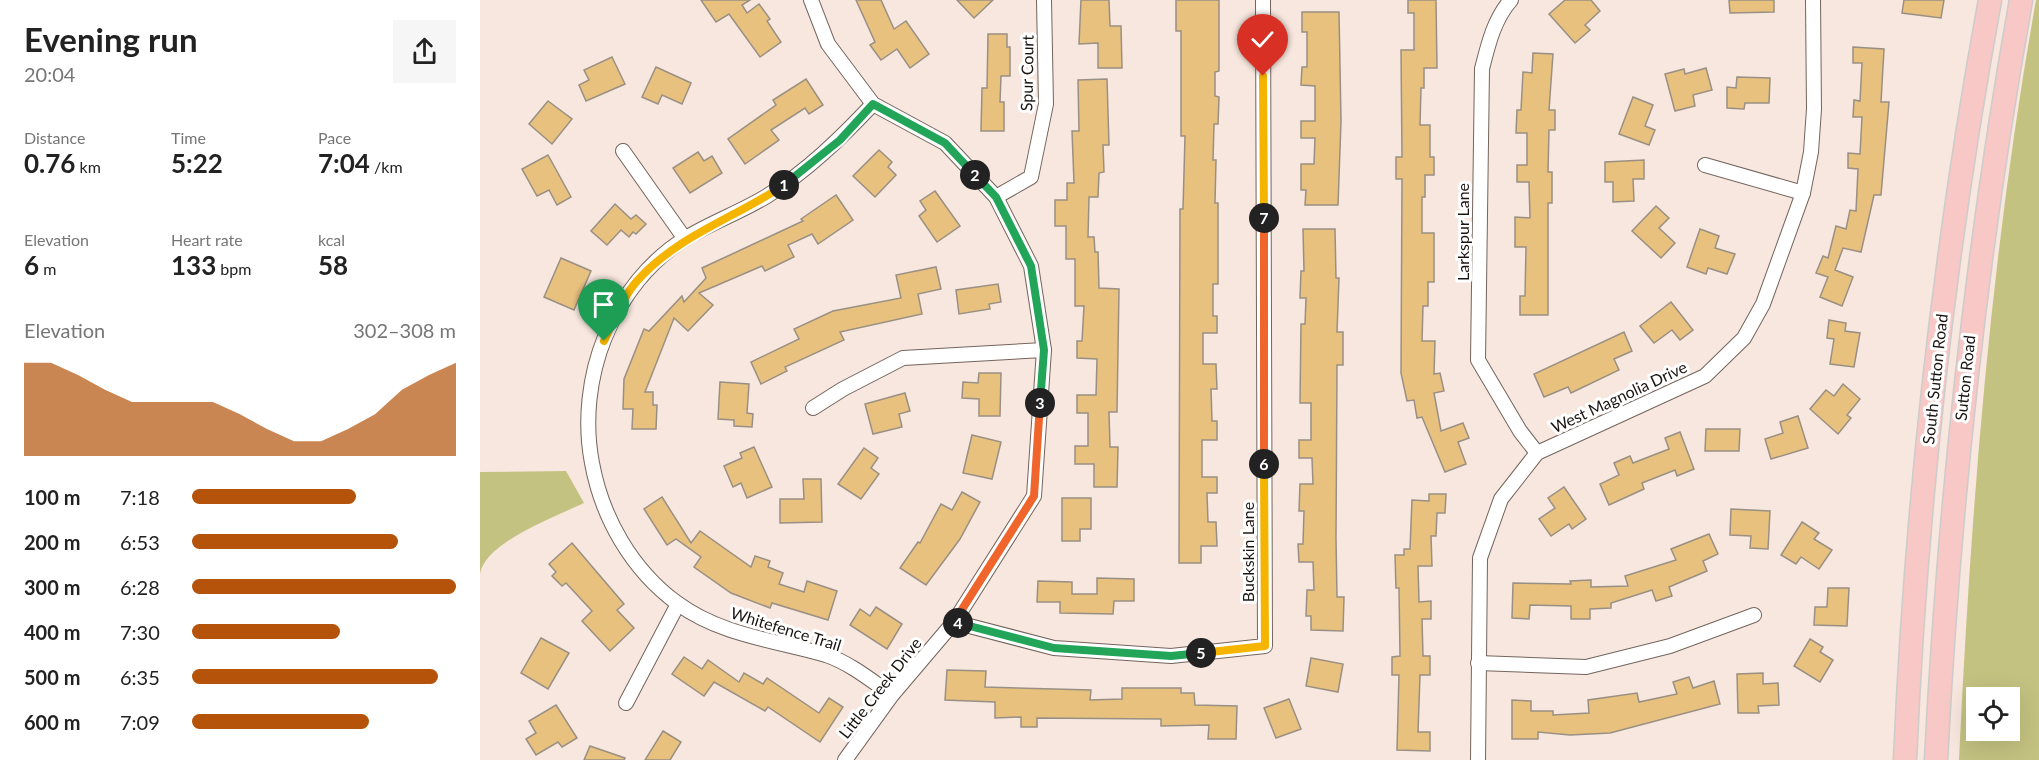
<!DOCTYPE html>
<meta charset="utf-8">
<style>
:root{--surface:#fff;--page:#f6f6f6;--text:#222;--muted:#767676;--accent:#b45309}
body{margin:0;font-family:Lato,sans-serif;background:var(--page);color:var(--text);height:100vh;display:flex;flex-direction:column;font-size:22px;white-space:nowrap}
*{box-sizing:border-box;margin:0}
p{font-size:20px;color:var(--muted)}
.icon{flex:none;width:33px;height:33px;fill:none;stroke:currentColor;stroke-width:2;stroke-linecap:round;stroke-linejoin:round}
.map{position:relative;flex:1;overflow:hidden}
.sheet{display:flex;flex-direction:column;background:var(--surface);width:480px}
.sheet>*{flex:none}
.tools{position:absolute;left:1486px;top:687px;display:grid;gap:12px}
.tools a{display:grid;place-items:center;width:54px;height:54px;border-radius:0px;background:var(--surface);box-shadow:0 6px 24px #0002;font-size:30px}
.pin{position:absolute;display:grid;place-items:center;width:51px;height:51px;color:#fff;margin:-62px -26px;border-radius:50% 50% 50% 0;rotate:-45deg;box-shadow:0 0 6px #0007}
.pin .icon{rotate:45deg}
.km{position:absolute;width:30px;height:30px;margin:-15px;border-radius:50%;background:#222;color:#fff;font-size:16px;line-height:30px;text-align:center}
.round{display:grid;place-items:center;flex:none;width:63px;height:63px;border-radius:0px;background:var(--page)}
.headline{display:flex;align-items:center;justify-content:space-between;height:102px;padding:0 24px}
h1{font-size:33px;font-weight:700;line-height:45px}
.metrics{display:grid;grid-template-columns:repeat(3,1fr);gap:9px;height:102px;padding:6px 24px}
.metrics div{display:grid;align-content:center}
.metrics b{font-size:26px;font-weight:700}
.metrics small{font-size:16px;font-weight:400}
.metrics p{font-size:16px}
.chart{height:168px;padding:12px 24px}
.chart p{display:flex;justify-content:space-between}
.chart svg{width:100%;height:108px;margin-top:6px;fill:var(--accent);opacity:.7}
ul{padding:0 24px;list-style:none;font-size:20px}
li{display:grid;grid-template-columns:96px 72px 1fr;align-items:center;height:45px}
li i{height:15px;border-radius:8px;background:var(--accent)}
main{display:flex;flex:1;min-height:0}
.map>svg:first-child{display:block}
.green{fill:#c4c281;fill-rule:evenodd}
.building{fill:#e9c17f;stroke:#999083;stroke-width:1.5}
.lines{fill:none;stroke-linecap:round;stroke-linejoin:round}
.street-casing{stroke:#73655d;stroke-width:16}
.primary-casing{stroke:#cdcbcb;stroke-width:25}
.street{stroke:#fff;stroke-width:14}
.primary{stroke:#f7c8c5;stroke-width:22}
.split-1-casing{stroke:#fff;stroke-width:12}
.split-2-casing{stroke:#fff;stroke-width:12}
.split-3-casing{stroke:#fff;stroke-width:12}
.split-4-casing{stroke:#fff;stroke-width:12}
.split-5-casing{stroke:#fff;stroke-width:12}
.split-6-casing{stroke:#fff;stroke-width:12}
.split-7-casing{stroke:#fff;stroke-width:12}
.split-8-casing{stroke:#fff;stroke-width:12}
.split-1{stroke:#f5b400;stroke-width:8}
.split-2{stroke:#22a559;stroke-width:8}
.split-3{stroke:#22a559;stroke-width:8}
.split-4{stroke:#f0652b;stroke-width:8}
.split-5{stroke:#22a559;stroke-width:8}
.split-6{stroke:#f5b400;stroke-width:8}
.split-7{stroke:#f0652b;stroke-width:8}
.split-8{stroke:#f5b400;stroke-width:8}
.labels{text-anchor:middle;stroke-width:6;stroke-linejoin:round;paint-order:stroke}
.street-label{font-size:16px;fill:#1a1411;stroke:#fff}
</style>
<main>
<section class="sheet">
<div class="headline"><div><h1>Evening run</h1><p>20:04</p></div><a class="round"><svg class="icon" aria-label="share" viewBox="0 0 24 24"><path d="M12 15V3M7 8l5-5 5 5M5 13v7h14v-7"/></svg></a></div>
<div class="metrics">
<div><p>Distance</p><b>0.76<small> km</small></b></div>
<div><p>Time</p><b>5:22</b></div>
<div><p>Pace</p><b>7:04<small> /km</small></b></div>
</div>
<div class="metrics">
<div><p>Elevation</p><b>6<small> m</small></b></div>
<div><p>Heart rate</p><b>133<small> bpm</small></b></div>
<div><p>kcal</p><b>58</b></div>
</div>
<div class="chart"><p><span>Elevation</span>302–308 m</p>
<svg viewBox="0 0 160 44" preserveAspectRatio="none"><path d="M0 44V6L10 6L20 11L30 17L40 22L50 22L60 22L70 22L80 27L90 33L100 38L110 38L120 33L130 27L140 17L150 11L160 6V44z"/></svg>
</div>
<ul>
<li><b>100 m</b>7:18<i style="width:62%"></i></li>
<li><b>200 m</b>6:53<i style="width:78%"></i></li>
<li><b>300 m</b>6:28<i style="width:100%"></i></li>
<li><b>400 m</b>7:30<i style="width:56%"></i></li>
<li><b>500 m</b>6:35<i style="width:93%"></i></li>
<li><b>600 m</b>7:09<i style="width:67%"></i></li>
</ul>
</section>
<div class="map">
<svg width="1559" height="760" viewBox="0 0 1559 760">
<rect width="100%" height="100%" fill="#f7e7de"/>
<!-- green -->
<g class="green">
<path d="M1556,0h3v760h-80c12,-255 32,-509 77,-760zM1497,698h33v32h-33z"/>
<path d="M86,471l18,32c-27,13 -99,39 -104,71v-102z"/>
</g>
<!-- building -->
<g class="building">
<polygon points="221,0 270,0 262,5 267,13 279,4 290,19 287,21 301,42 280,57 249,14 236,22"/>
<polygon points="376,0 401,0 414,29 426,21 449,54 430,68 417,49 401,60 390,45 395,42"/>
<polygon points="477,0 513,0 494,18"/>
<polygon points="601,0 629,0 630,26 641,26 642,68 618,68 618,43 599,44"/>
<polygon points="696,0 739,0 739,71 735,72 735,96 739,97 738,124 734,124 733,160 736,160 735,203 738,203 738,284 733,284 733,316 737,316 737,333 723,333 723,364 736,364 737,389 731,389 732,421 737,421 737,440 722,440 722,477 737,477 737,493 727,493 728,522 736,522 737,546 721,546 721,563 699,563 700,209 703,209 705,136 701,136 701,31 696,31"/>
<polygon points="928,0 956,0 957,68 944,68 944,88 941,88 940,125 950,125 950,157 954,157 954,175 945,175 945,197 942,197 942,233 954,233 954,282 948,282 948,306 943,306 942,341 955,341 954,374 960,373 964,391 954,393 961,431 983,423 989,438 978,442 986,464 965,472 942,417 937,418 934,400 927,401 921,373 922,179 916,179 916,157 922,157 921,50 934,50 934,13 928,13"/>
<polygon points="1085,0 1111,0 1120,11 1105,25 1110,30 1095,43 1069,14"/>
<polygon points="1249,0 1294,0 1294,12 1250,13"/>
<polygon points="1424,0 1464,0 1461,18 1422,13"/>
<polygon points="822,12 859,12 861,121 858,205 825,205 826,190 821,190 821,164 834,164 835,138 821,138 821,121 835,121 835,86 821,85 822,67 827,67 827,32 822,32"/>
<polygon points="508,34 527,34 527,47 530,47 530,76 521,76 520,102 524,102 524,131 501,131 502,88 507,88"/>
<polygon points="1373,47 1404,49 1401,102 1409,102 1401,195 1394,195 1381,252 1363,248 1355,270 1373,277 1362,306 1340,297 1348,277 1336,273 1343,256 1348,258 1356,226 1366,229 1370,210 1376,211 1378,169 1368,168 1368,153 1380,154 1382,117 1373,117 1374,100 1380,101 1382,63 1373,63"/>
<polygon points="1053,53 1073,54 1069,110 1075,110 1075,130 1069,130 1068,172 1072,172 1072,203 1068,203 1068,315 1040,315 1040,296 1045,296 1046,247 1035,247 1035,217 1050,218 1049,182 1037,182 1037,165 1047,165 1047,133 1036,133 1037,110 1041,110 1043,72 1052,73"/>
<polygon points="132,57 145,84 106,101 99,85 109,80 104,70"/>
<polygon points="176,67 211,83 202,104 182,95 178,104 162,97"/>
<polygon points="1226,68 1232,90 1213,95 1215,106 1195,111 1185,74 1204,69 1205,74"/>
<polygon points="1257,77 1290,78 1289,103 1265,103 1264,109 1247,108 1247,87 1256,88"/>
<polygon points="326,79 343,105 329,114 325,108 291,130 299,140 265,164 248,139 296,105 293,100"/>
<polygon points="627,79 629,145 623,145 624,172 619,173 618,197 609,197 608,237 614,237 615,252 618,252 619,288 639,289 637,412 629,412 630,447 638,447 637,487 614,487 614,464 595,464 595,446 608,446 608,413 597,413 597,395 616,395 617,359 597,358 597,341 602,341 604,306 595,306 595,259 586,259 586,226 575,226 575,200 587,200 587,183 594,183 592,131 599,131 598,80"/>
<polygon points="1153,97 1173,105 1165,126 1175,130 1169,145 1139,134"/>
<polygon points="68,101 92,119 72,144 49,124"/>
<polygon points="399,150 412,162 408,167 416,175 395,197 373,176"/>
<polygon points="218,152 224,161 232,156 242,173 210,193 193,168"/>
<polygon points="68,155 91,197 77,205 69,190 57,196 42,169"/>
<polygon points="1164,160 1164,179 1153,179 1154,201 1133,202 1133,182 1125,182 1125,162"/>
<polygon points="455,191 480,226 457,242 439,216 446,210 440,201"/>
<polygon points="356,195 373,220 338,244 332,234 308,245 314,257 285,271 282,266 219,293 233,305 208,331 194,318 165,392 173,392 173,405 177,405 176,429 152,429 153,409 143,409 144,379 164,329 169,331 202,296 204,302 226,278 222,268 323,221 321,219"/>
<polygon points="135,204 151,219 156,215 166,224 156,234 153,232 149,237 141,230 127,245 111,231"/>
<polygon points="1176,206 1189,218 1179,228 1195,243 1181,258 1152,231"/>
<polygon points="823,229 855,229 856,278 859,278 857,332 863,332 863,365 857,365 856,538 857,597 864,597 863,631 831,630 831,616 826,616 827,590 834,590 833,562 819,562 818,544 823,544 824,511 819,511 820,484 833,484 832,458 819,458 819,440 831,440 831,403 820,403 821,324 825,324 826,298 820,298 821,271 824,271"/>
<polygon points="1220,229 1239,236 1235,248 1255,254 1247,274 1228,268 1226,274 1207,267"/>
<polygon points="81,258 111,271 94,310 64,297"/>
<polygon points="456,267 461,289 438,294 442,314 360,332 364,340 305,367 307,371 281,384 271,362 319,339 314,329 353,311 421,298 416,275"/>
<polygon points="518,284 521,302 509,304 510,309 479,314 476,290"/>
<polygon points="1191,302 1213,330 1200,340 1192,330 1174,343 1160,326"/>
<polygon points="1349,320 1366,323 1365,331 1380,333 1374,367 1350,364 1354,339 1347,338"/>
<polygon points="1144,332 1152,351 1134,359 1139,370 1091,393 1088,387 1064,397 1054,374"/>
<polygon points="499,373 521,373 520,416 499,416 499,399 482,398 483,382 498,383"/>
<polygon points="240,382 269,384 267,413 273,414 272,427 254,426 254,420 238,419"/>
<polygon points="1363,384 1380,399 1367,415 1371,418 1358,434 1330,409 1346,390 1354,396"/>
<polygon points="425,393 430,411 419,414 422,427 393,434 385,404"/>
<polygon points="1318,416 1328,448 1291,459 1285,439 1303,433 1300,422"/>
<polygon points="1226,429 1260,429 1259,451 1225,451"/>
<polygon points="1200,432 1214,469 1197,476 1195,470 1162,483 1164,489 1129,505 1120,484 1139,475 1134,463 1150,456 1153,463 1189,449 1185,438"/>
<polygon points="492,435 521,442 512,479 483,473"/>
<polygon points="274,447 292,487 267,498 261,483 253,487 244,466 262,458 260,453"/>
<polygon points="384,448 398,458 391,468 399,474 381,499 358,484"/>
<polygon points="323,479 341,479 342,522 300,523 300,499 324,499"/>
<polygon points="1084,487 1106,519 1092,529 1089,524 1071,536 1059,519 1075,508 1068,498"/>
<polygon points="482,492 500,502 480,539 446,585 420,568 438,542 440,543 461,504 472,510"/>
<polygon points="949,494 966,494 965,513 957,513 956,536 951,536 952,566 938,566 939,602 951,601 951,619 942,619 943,656 950,656 950,675 940,675 938,732 950,732 950,751 917,750 919,675 912,675 912,657 920,656 919,588 916,588 915,555 924,555 924,549 930,549 932,500 949,501"/>
<polygon points="182,497 211,543 220,531 271,567 275,556 290,561 288,567 303,573 299,584 324,592 327,581 357,591 348,620 292,603 290,608 251,593 214,567 221,557 196,539 187,545 164,509"/>
<polygon points="582,498 611,498 611,529 600,529 600,541 582,541"/>
<polygon points="1251,509 1290,511 1288,549 1270,548 1271,536 1250,535"/>
<polygon points="1322,522 1339,533 1334,539 1352,550 1339,569 1321,557 1316,564 1301,555"/>
<polygon points="1229,534 1238,554 1223,561 1227,571 1189,587 1192,596 1176,601 1172,590 1131,603 1131,608 1110,609 1110,619 1091,619 1091,606 1050,605 1049,619 1032,618 1033,583 1091,584 1090,581 1111,580 1111,587 1148,586 1145,576 1196,560 1191,549"/>
<polygon points="92,543 144,604 137,610 154,628 130,651 102,621 112,611 86,583 82,586 72,576 76,572 69,564"/>
<polygon points="617,578 654,579 654,601 634,601 633,614 580,613 580,602 557,602 558,581 592,582 592,594 617,594"/>
<polygon points="1348,588 1369,588 1367,626 1334,625 1335,607 1347,607"/>
<polygon points="396,607 422,624 407,649 370,625 380,609 390,616"/>
<polygon points="61,638 89,653 68,689 41,673"/>
<polygon points="1330,639 1343,647 1340,652 1353,660 1340,682 1314,666"/>
<polygon points="204,657 222,669 228,660 259,682 264,673 283,684 287,678 339,713 349,698 363,707 340,742 288,707 285,711 234,682 224,696 192,674"/>
<polygon points="831,658 863,664 858,692 826,686"/>
<polygon points="467,670 506,671 505,687 611,690 610,700 642,699 642,688 701,688 701,693 714,693 715,705 757,706 756,739 728,739 729,725 681,726 681,719 557,718 557,727 541,727 541,717 515,718 515,702 465,700"/>
<polygon points="1283,673 1283,684 1298,683 1299,705 1278,706 1279,713 1258,713 1257,674"/>
<polygon points="1209,677 1213,688 1234,681 1240,704 1130,733 1090,735 1058,732 1058,739 1032,739 1032,700 1051,701 1051,711 1073,711 1073,715 1109,713 1108,700 1157,693 1159,702 1197,694 1193,682"/>
<polygon points="809,699 821,729 796,738 784,708"/>
<polygon points="76,705 97,738 82,747 78,742 56,755 46,739 56,733 49,721"/>
<polygon points="183,731 201,742 190,760 165,760"/>
<polygon points="110,746 145,758 144,760 104,760"/>
</g>
<g class="lines">
<!-- street casing -->
<g class="street-casing">
<g id="street">
<polyline points="331,0 348,44 393,104 465,143 516,197 551,266 564,350 554,496 474,622 412,695 365,760"/>
<path d="M1031,0c-17,19 -23,45 -29,69l-4,291 42,71 17,22"/>
<path d="M393,104c-32,34 -66,67 -106,92 -26,16 -55,26 -81,42 -74,46 -110,141 -94,225 10,55 40,107 85,140 45,33 98,37 149,52 24,8 46,26 66,40"/>
<polyline points="143,151 205,239"/>
<polyline points="1225,165 1323,193"/>
<polyline points="516,197 551,177 566,104 564,0"/>
<polyline points="333,408 363,389 423,358 564,350"/>
<polyline points="474,622 574,648 691,656 785,646 783,0"/>
<polyline points="998,663 1106,667 1190,646 1274,615"/>
<polyline points="146,703 198,604"/>
<polyline points="998,760 1000,558 1021,499 1057,453 1225,376 1264,338 1283,304 1323,193 1331,152 1334,109 1333,0"/>
</g>
</g>
<!-- primary casing -->
<g class="primary-casing">
<g id="primary">
<path d="M1425,760c11,-255 39,-509 85,-760"/>
<path d="M1456,760c13,-256 40,-508 85,-760"/>
</g>
</g>
<!-- street -->
<use href="#street" class="street"/>
<!-- primary -->
<use href="#primary" class="primary"/>
</g>
<g class="lines">
<!-- split-1 casing -->
<g class="split-1-casing">
<path id="split-1" d="M124,341c10,-20 18,-43 33,-60 41,-46 98,-63 147,-96"/>
</g>
<!-- split-2 casing -->
<g class="split-2-casing">
<polyline id="split-2" points="304,185 360,140 393,104 465,143 495,175"/>
</g>
<!-- split-3 casing -->
<g class="split-3-casing">
<polyline id="split-3" points="495,175 516,197 551,266 564,350 560,403"/>
</g>
<!-- split-4 casing -->
<g class="split-4-casing">
<polyline id="split-4" points="478,623 474,622 554,496 560,403"/>
</g>
<!-- split-5 casing -->
<g class="split-5-casing">
<polyline id="split-5" points="478,623 574,648 691,656 721,653"/>
</g>
<!-- split-6 casing -->
<g class="split-6-casing">
<polyline id="split-6" points="721,653 785,646 784,464"/>
</g>
<!-- split-7 casing -->
<g class="split-7-casing">
<polyline id="split-7" points="784,218 784,464"/>
</g>
<!-- split-8 casing -->
<g class="split-8-casing">
<polyline id="split-8" points="783,76 784,218"/>
</g>
<!-- split-1 -->
<use href="#split-1" class="split-1"/>
<!-- split-2 -->
<use href="#split-2" class="split-2"/>
<!-- split-3 -->
<use href="#split-3" class="split-3"/>
<!-- split-4 -->
<use href="#split-4" class="split-4"/>
<!-- split-5 -->
<use href="#split-5" class="split-5"/>
<!-- split-6 -->
<use href="#split-6" class="split-6"/>
<!-- split-7 -->
<use href="#split-7" class="split-7"/>
<!-- split-8 -->
<use href="#split-8" class="split-8"/>
</g>
<g class="labels">
<!-- street labels -->
<g class="street-label">
<text transform="translate(547 73) rotate(-89)" y="6">Spur Court</text>
<text transform="translate(983 232) rotate(-90)" y="6">Larkspur Lane</text>
<text transform="translate(1485 378) rotate(-84)" y="6">Sutton Road</text>
<text transform="translate(1455 379) rotate(-84)" y="6">South Sutton Road</text>
<text transform="translate(1139 397) rotate(-25)" y="6">West Magnolia Drive</text>
<text transform="translate(768 552) rotate(-90)" y="6">Buckskin Lane</text>
<text transform="translate(306 629) rotate(17)" y="6">Whitefence Trail</text>
<text transform="translate(400 688) rotate(-52)" y="6">Little Creek Drive</text>
</g>
</g>
</svg>
<div class="tools">
<a><svg class="icon" aria-label="locate" viewBox="0 0 24 24"><circle cx="12" cy="12" r="6"/><path d="M12 2v4M12 18v4M2 12h4M18 12h4"/></svg></a>
</div>
<div class="pin" style="left:124px;top:341px;background:#1e9e55"><svg class="icon" aria-label="arrive" viewBox="0 0 24 24"><path d="M6 21V4h12l-3 4 3 4H6"/></svg></div>
<div class="pin" style="left:783px;top:76px;background:#d93025"><svg class="icon" aria-label="check" viewBox="0 0 24 24"><path d="M5 12l5 5 9-10"/></svg></div>
<b class="km" style="left:304px;top:185px">1</b>
<b class="km" style="left:495px;top:175px">2</b>
<b class="km" style="left:560px;top:403px">3</b>
<b class="km" style="left:478px;top:623px">4</b>
<b class="km" style="left:721px;top:653px">5</b>
<b class="km" style="left:784px;top:464px">6</b>
<b class="km" style="left:784px;top:218px">7</b>
</div>
</main>
